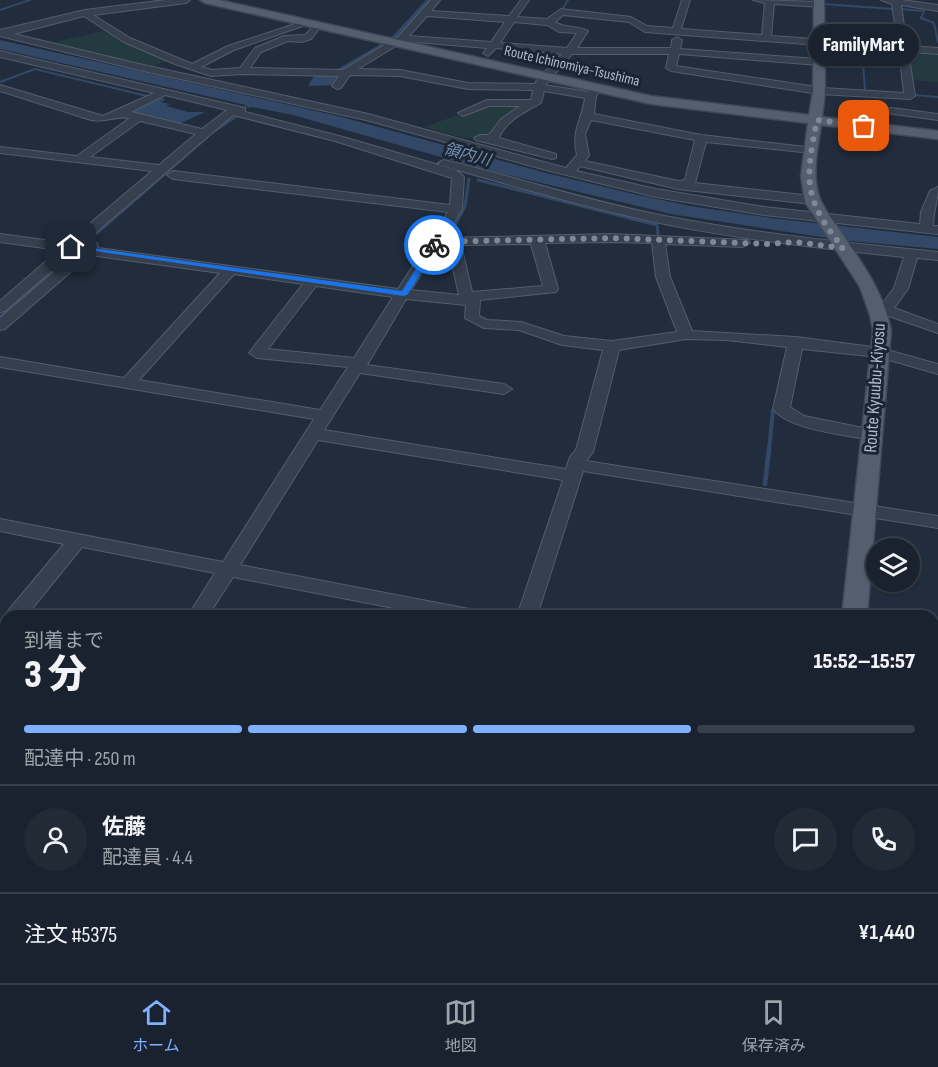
<!DOCTYPE html>
<html lang="ja">
<meta charset="utf-8">
<style>
body{margin:0;font-family:"Sofia Sans Condensed","Noto Sans JP",sans-serif;background:#222a36;color:#f1f3f6;height:100vh;display:flex;flex-direction:column;font-size:22px;white-space:nowrap}
*{box-sizing:border-box;margin:0}
p{font-size:20px;color:#9fa4aa}
.icon{flex:none;width:33px;height:33px;fill:none;stroke:currentColor;stroke-width:2;stroke-linecap:round;stroke-linejoin:round}
.map{position:relative;flex:1;overflow:hidden}
.side{position:absolute;left:0px;top:610px;width:939px;height:374px;display:flex;flex-direction:column;background:#19222e;border-radius:18px 18px 0 0;box-shadow:0 2px 4px #0004,0 0 0 2px #373f4a}
.side>*{flex:none}
.tools{position:absolute;left:866px;top:538px;display:grid;gap:12px}
.tools a{display:grid;place-items:center;width:54px;height:54px;border-radius:50%;background:#19222e;box-shadow:0 2px 4px #0004,0 0 0 2px #373f4a;font-size:30px}
.pin{position:absolute;display:grid;place-items:center;width:51px;height:51px;color:#fff;margin:-26px;border-radius:12px;box-shadow:0 3px 9px #0006}
.courier{position:absolute;display:grid;place-items:center;width:60px;height:60px;margin:-30px;border:4px solid #1a73e8;border-radius:50%;background:#fff;color:#222;box-shadow:0 2px 8px #0007}
.bubble{position:absolute;height:42px;border-radius:21px;background:#19222e;box-shadow:0 2px 4px #0004,0 0 0 2px #373f4a;font-size:20px;font-weight:800;line-height:42px;text-align:center}
.headline em{font-style:normal;font-weight:800}
.headline div{display:flex;flex-direction:column-reverse}
.headline{display:flex;align-items:center;justify-content:space-between;height:102px;padding:0 24px}
h1{font-size:39px;font-weight:800;line-height:45px}
.bar{display:grid;grid-template-columns:repeat(4,1fr);gap:9px 6px;align-content:center;height:72px;padding:0 24px}
.bar i{height:8px;border-radius:4px;background:#373f4a}
.bar .current{background:#7fb1ff}
.bar p{grid-column:span 4}
.line{display:flex;align-items:center;gap:15px;padding:0 24px;border-top:2px solid #373f4a}
.line div{flex:1}
.round{display:grid;place-items:center;flex:none;width:63px;height:63px;border-radius:32px;background:#222a36}
.tabs{display:flex;justify-content:space-around;align-items:center;height:84px;border-top:2px solid #373f4a;background:#19222e;font-size:16px;color:#9fa4aa}
.tabs a{display:grid;justify-items:center;gap:3px}
.tabs .current{color:#7fb1ff}
.map>svg:first-child{display:block}
</style>
<div class="map">
<svg width="938" height="983" viewBox="0 0 938 983">
<rect width="100%" height="100%" fill="#212d3d"/>
<!-- green -->
<path fill="#233b3e" d="M108,30L170,60L147,68L47,44Z
M907,54L938,55V82L911,80Z
M486,105H526C513,112 493,123 488,137L464,138L424,127Z"/>
<!-- water -->
<path fill="#334866" d="M426,0H431L396,38L340,74L333,85L308,86L315,74L336,70L391,38Z
M0,40L338,116L546,173L638,195L690,206L770,218L938,237V249L840,240L671,214L483,169L293,115L253,107L246,108L249,106L243,107L246,105L0,49Z
M161,98L166,99L161,102L170,104L166,106L188,112H205L179,124L131,112Z"/>
<g fill="none" stroke-linecap="round" stroke-linejoin="round">
<!-- stream-far3 -->
<path stroke="#334866" stroke-width="2" d="M765,0L781,1
M824,4L893,9
M900,9L924,11L921,18L934,23L938,42
M0,10L30,0
M562,10L568,0
M824,61L863,64L865,91L868,92
M0,82L35,69L151,97
M914,95L938,97"/>
<!-- stream-far2 -->
<path stroke="#334866" stroke-width="3" d="M213,132L235,117
M478,180L657,225L658,234
M448,239L465,206L469,179
M82,246L207,137
M61,264L76,251"/>
<!-- stream-far1 -->
<path stroke="#334866" stroke-width="4" d="M0,317L63,263
M769,450L773,411"/>
<!-- stream -->
<path stroke="#334866" stroke-width="4.5" d="M765,484L769,449"/>
<!-- minor casing -->
<g stroke="#535d6b" stroke-width="2">
<path id="minor" d="M166,0H190L186,3L93,15L130,38L192,64L228,46L304,21L311,23L234,50L201,67L212,70L240,68L255,48L284,36L305,35L318,22L322,25L311,39L302,42L288,41L261,52L250,68L343,70L399,36L431,0H440L431,11L509,16L521,0H529L517,17L547,19L561,9L631,17L647,26L673,28L682,0H690L681,29L762,35L765,3L753,0L819,2L823,5L822,7L774,4L771,36L898,45L892,4L881,0H902L938,5V11L901,5L907,46L938,48V54L908,52L915,96L910,99L819,94L671,71L666,68L669,54H572L545,85L588,92L592,86H600L601,88L596,96L594,114L701,135L815,148L817,150L811,153L706,142L695,183L812,196L818,200L812,204L678,189L580,166L576,171L656,189L764,207L920,224L921,212L930,191L938,187C938,201 933,212 933,226H938V234L764,215L656,197L546,170L366,120L139,70L0,36V30L85,10ZM563,15L629,22L645,32L899,51L904,93L823,88L676,66L679,54L818,65L823,62L818,59L680,49L682,40L677,37L672,40L671,48H577L588,31C578,25 566,29 555,22ZM84,16L124,42L175,64L211,76L243,74L339,76L332,86L337,89L341,88L350,75L400,76L468,89L533,90L531,100H487L458,113L463,116L489,106H520L501,119L489,135H480L474,138L476,140L552,159L556,158V154L499,138C506,120 525,112 541,103L544,91L585,98C582,121 571,129 577,155L566,168L368,114L139,64L14,34ZM427,16L505,22L491,42L409,36ZM514,22L547,25L559,32L577,33L567,48L500,43ZM404,41L487,48L483,53L488,56L496,48L562,54L544,73L540,74L535,84L468,83L400,70L358,69ZM591,120L695,140L685,180L678,181L585,161L589,155L585,134Z
M0,51L245,108V112L343,137L456,170L464,177L462,209L444,238L611,234L748,240L750,243L743,247L665,244L670,277L692,331L796,337L880,348L938,364V374L879,357L802,349L790,407L804,416L878,431L880,435L878,439L872,440C846,435 789,430 773,409L787,347L727,340L686,339L619,350L593,452L586,461L938,516V528L583,471L537,616H517L563,480L318,440L240,565L469,609L476,611L479,616H435L233,577L208,616H188L215,573L82,547L26,616L6,618L8,611L64,544L0,531V519L223,562L314,419L0,367V357L124,378L220,273L90,255L5,329L0,330V318L76,253L73,252L5,311L0,312V301L59,250L0,242V234L67,243L152,171L0,153V147L77,156L130,118C117,115 105,123 91,120L0,91V85L103,116L154,93L0,57ZM165,95L227,110L202,129L131,112ZM233,115L335,141L452,178L450,205L173,171L167,175L173,179L448,212L398,289L98,248L97,243L81,245ZM140,121L196,134L159,165L90,157ZM611,242L652,243L656,277L677,332L612,341L564,336L521,322L487,320L479,316L480,300L556,292L558,289L545,243ZM531,244L543,286L472,292L461,245ZM439,246H448L459,295L411,290ZM234,274L303,284L249,353L257,358L348,367L320,410L139,380ZM316,286L393,297L354,358L268,349ZM406,299L466,305L465,318L484,328L519,330L562,345L603,350L576,450L570,457L566,469L324,430L360,373L504,394L512,389L504,384L367,365Z
M891,108L938,114V120L887,113V109Z
M444,160C520,178 594,203 670,217C759,234 848,243 938,252V260L917,258L908,289L894,308L938,324V333L880,313L873,308L875,305L882,304L894,288L904,257C825,249 747,240 669,225C592,209 516,187 440,165L438,163Z
M6,620V640L0,642V621Z
M933,696L938,697V715L933,714Z
M0,762L6,764V797L0,796Z
M6,904V935L0,937V906Z
M409,978H437L435,983H407Z
M756,978H802L804,983H758Z
M821,978H871L873,983H823Z"/>
</g>
<!-- major casing -->
<g stroke="#3e4856" stroke-width="3">
<path id="major" d="M200,0H219L651,96L809,115L813,92L814,0H824L825,92L822,117L938,131V139L821,125C818,146 813,168 817,189C820,205 830,216 839,229C861,262 883,290 891,330L867,616H842L873,330L870,315L860,287L805,202L801,176L808,123L651,104L205,3Z
M803,978H837V983H803Z"/>
</g>
<!-- minor -->
<use href="#minor" fill="#353f4d" fill-rule="evenodd"/>
<!-- major -->
<use href="#major" fill="#535e6e" fill-rule="evenodd"/>
</g>
<!-- route -->
<path fill="#1a73e8" d="M432,243L438,245L408,294L404,296L67,247L71,245L402,291Z"/>
<g fill="none" stroke-linecap="round" stroke-linejoin="round">
<!-- done -->
<path stroke="#7e8998" stroke-width="6" stroke-dasharray="0 10.8" d="M434,245L436,242L611,238L768,244L796,242L843,248C803,198 805,181 817,120L864,126"/>
</g>
<g text-anchor="middle" dominant-baseline="central" stroke-width="6" stroke-linejoin="round" paint-order="stroke">
<!-- far-street labels -->
<g font-size="15" fill="#b0bac9" stroke="#1a2432">
<text transform="translate(572 66) rotate(13)">Route Ichinomiya-Tsushima</text>
</g>
<!-- far-water labels -->
<g font-size="16" font-style="italic" fill="#7590b3" stroke="#1a2432">
<text transform="translate(467 155) rotate(15)">領内川</text>
</g>
<!-- street labels -->
<g font-size="18" fill="#b0bac9" stroke="#1a2432">
<text transform="translate(875 388) rotate(-86)">Route Kyuubu-Kiyosu</text>
</g>
</g>
</svg>
<div class="tools">
<a><svg class="icon" aria-label="layers" viewBox="0 0 24 24"><path d="M12 4l9 5-9 5-9-5zM3 14l9 5 9-5"/></svg></a>
</div>
<div class="pin" style="left:864px;top:126px;background:#ea580c"><svg class="icon" aria-label="bag" viewBox="0 0 24 24"><path d="M5 8h14l-1 12H6zM9 8a3 3 0 0 1 6 0"/></svg></div>
<div class="pin" style="left:71px;top:247px;background:#1f2937"><svg class="icon" aria-label="home" viewBox="0 0 24 24"><path d="M3 11l9-7 9 7M6 9v11h12V9"/></svg></div>
<div class="courier" style="left:434px;top:245px"><svg class="icon" aria-label="bike" viewBox="0 0 24 24"><circle cx="6" cy="16" r="4"/><circle cx="18" cy="16" r="4"/><path d="M6 16l4-8h5l3 8M10 8l3 8H6M13 5h3"/></svg></div>
<div class="bubble" style="left:808px;top:24px;width:111px">FamilyMart</div>
<section class="side">
<div class="headline"><div><h1>3 分</h1><p>到着まで</p></div><em>15:52–15:57</em></div>
<div class="bar"><i class="current"></i><i class="current"></i><i class="current"></i><i></i><p>配達中 · 250 m</p></div>
<div class="line" style="height:108px"><a class="round"><svg class="icon" aria-label="person" viewBox="0 0 24 24"><circle cx="12" cy="8" r="4"/><path d="M4 21q1-7 8-7t8 7"/></svg></a><div><b>佐藤</b><p>配達員 · 4.4</p></div><a class="round"><svg class="icon" aria-label="chat" viewBox="0 0 24 24"><path d="M4 5h16v11H9l-5 4z"/></svg></a><a class="round"><svg class="icon" aria-label="phone" viewBox="0 0 24 24"><path d="M5 4h4l2 5-3 2q2 4 5 5l2-3 5 2v4C11 20 4 13 5 4z"/></svg></a></div>
<div class="line" style="height:78px"><div>注文 #5375</div><b>¥1,440</b></div>
</section>
</div>
<nav class="tabs">
<a class="current"><svg class="icon" aria-label="home" viewBox="0 0 24 24"><path d="M3 11l9-7 9 7M6 9v11h12V9"/></svg>ホーム</a>
<a><svg class="icon" aria-label="map" viewBox="0 0 24 24"><path d="M3 6l6-2 6 2 6-2v14l-6 2-6-2-6 2zM9 4v14M15 6v14"/></svg>地図</a>
<a><svg class="icon" aria-label="saved" viewBox="0 0 24 24"><path d="M7 4h10v16l-5-4-5 4z"/></svg>保存済み</a>
</nav>
